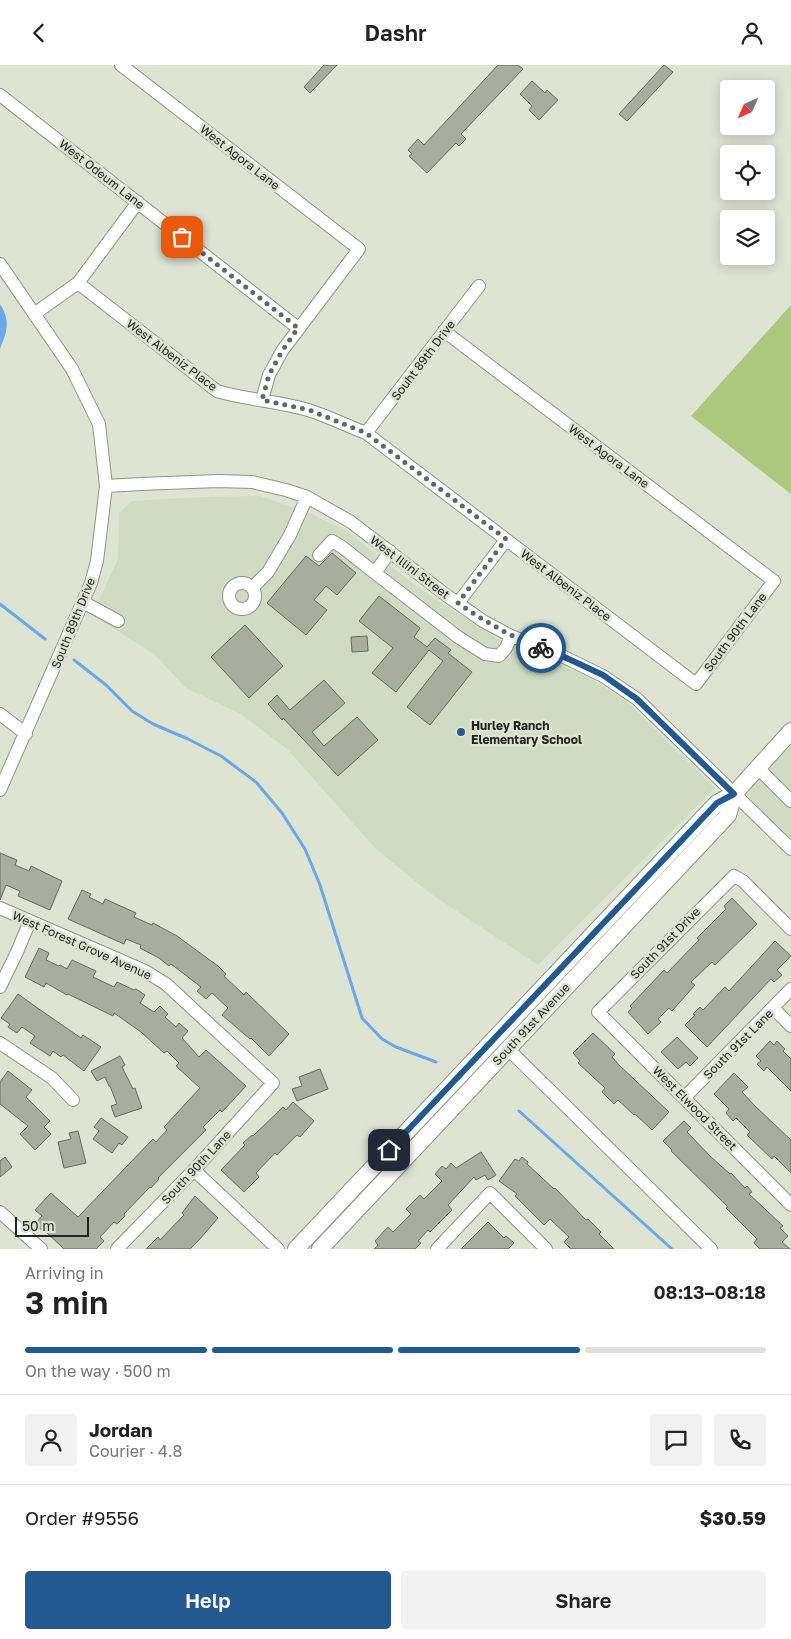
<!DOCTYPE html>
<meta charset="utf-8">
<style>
body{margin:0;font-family:"Golos Text",sans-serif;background:#f2f2f2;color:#222;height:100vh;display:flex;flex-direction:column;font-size:19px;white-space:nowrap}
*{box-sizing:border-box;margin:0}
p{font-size:16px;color:#767676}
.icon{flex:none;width:28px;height:28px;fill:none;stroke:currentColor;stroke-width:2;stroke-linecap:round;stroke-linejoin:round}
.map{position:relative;height:1184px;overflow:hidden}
.details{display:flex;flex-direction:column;background:#fff;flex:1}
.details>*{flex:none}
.needle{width:32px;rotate:225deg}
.controls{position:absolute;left:720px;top:15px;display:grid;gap:10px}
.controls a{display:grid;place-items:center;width:55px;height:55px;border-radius:5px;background:#fff;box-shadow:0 2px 12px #0003;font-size:25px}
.scale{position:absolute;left:15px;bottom:12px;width:74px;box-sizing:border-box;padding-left:5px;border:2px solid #22251e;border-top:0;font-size:14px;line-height:18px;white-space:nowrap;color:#22251e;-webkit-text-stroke:4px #dde4d2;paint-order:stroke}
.pin{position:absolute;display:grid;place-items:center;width:42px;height:42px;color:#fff;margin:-21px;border-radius:10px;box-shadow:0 2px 8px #0006}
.courier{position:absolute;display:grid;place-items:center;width:50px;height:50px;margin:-25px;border:4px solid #235991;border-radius:50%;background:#fff;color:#222;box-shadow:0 1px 6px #0007}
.overview em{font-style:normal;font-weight:600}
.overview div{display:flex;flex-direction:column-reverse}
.overview{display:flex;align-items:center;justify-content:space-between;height:85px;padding:0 25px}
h1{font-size:32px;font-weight:600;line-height:38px}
.bar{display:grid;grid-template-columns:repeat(4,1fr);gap:8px 5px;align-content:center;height:60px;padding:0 25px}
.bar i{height:6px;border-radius:4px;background:#e0e0e0}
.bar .selected{background:#235991}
.bar p{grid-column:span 4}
.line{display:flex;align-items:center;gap:12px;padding:0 25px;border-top:1px solid #e0e0e0}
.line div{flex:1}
.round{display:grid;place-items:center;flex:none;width:52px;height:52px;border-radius:5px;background:#f2f2f2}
.cta{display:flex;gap:10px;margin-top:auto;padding:10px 25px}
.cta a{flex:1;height:58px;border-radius:5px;background:#235991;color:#fff;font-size:20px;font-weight:600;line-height:58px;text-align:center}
.cta a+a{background:#f2f2f2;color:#222}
header{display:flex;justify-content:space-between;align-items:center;height:65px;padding:0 25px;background:#fff;font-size:22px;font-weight:600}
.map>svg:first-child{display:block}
</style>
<header><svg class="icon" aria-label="back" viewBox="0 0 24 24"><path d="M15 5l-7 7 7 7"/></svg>Dashr<svg class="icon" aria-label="person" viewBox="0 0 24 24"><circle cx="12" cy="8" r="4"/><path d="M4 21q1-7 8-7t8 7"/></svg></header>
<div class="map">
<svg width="791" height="1184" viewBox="0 0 791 1184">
<rect width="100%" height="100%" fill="#dde4d2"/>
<!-- built -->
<path fill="#d0dbc3" d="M260,431L312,449L348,467L419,523L496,573L586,611L625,635L715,723L538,900L431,829L375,783L288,685L241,649L186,623L154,589L92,550L118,494L119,448L132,436L201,432Z
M791,678V775L751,736L749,731L751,721Z"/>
<!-- green -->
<path fill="#abc87d" d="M791,240V429L691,351Z"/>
<!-- water -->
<path fill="#6aa8ec" d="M0,239C11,257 7,266 0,284Z"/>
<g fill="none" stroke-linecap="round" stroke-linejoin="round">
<!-- stream -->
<path stroke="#6aa8ec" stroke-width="3" d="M0,539L45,574
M74,595L106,620L132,646L153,659L188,674L221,691L256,717L282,748L305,784L320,820L362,953L382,974L396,982L436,997
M519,1046L672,1184"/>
</g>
<!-- building -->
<path fill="#a7ae9d" stroke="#656c5c" d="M324,0H337L310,28L304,22Z
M498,0H518L523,4L461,69L466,74L459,81L456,78L427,108L409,91L412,89L408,85L418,74L424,80Z
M664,0L673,7L627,56L619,49Z
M532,16L545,28L547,25L558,35L539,55L529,45L532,41L520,29Z
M332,488L356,508L337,530L326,521L314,535L327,545L306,570L267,538L306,491L319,501Z
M379,531L420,563L414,572L427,582L435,573L451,585L448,588L472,607L430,660L407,642L443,596L429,585L396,627L372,608L393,583L359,556Z
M245,560L283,601L249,633L211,592Z
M367,571L368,586L352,587L351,572Z
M324,615L345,638L312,667L324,681L357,652L378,675L338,711L283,653L282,655L268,639L277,630L290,645Z
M0,788L17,795L15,800L29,806L31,801L62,816L50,845L18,831L20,826L6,820L0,835Z
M82,825L91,829L89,832L103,839L105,834L136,848L134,852L152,860L153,858L177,871L218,901L226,909L224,911L244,930L246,927L289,969L269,991L251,973L250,974L222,950L228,943L212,928L206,934L197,926L201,922L171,899L169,901L159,893L140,883L141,880L126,874L124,879L68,854Z
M732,833L757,859L715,900L712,897L691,917L695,920L672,946L669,943L658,954L661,957L648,969L628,947L632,943L630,941L664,905L667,908L699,875L697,873L726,844L724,841Z
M775,876L791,891L777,905L782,910L774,917L771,914L707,982L685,960L695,950L693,949L700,942L703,945L725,922L729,926Z
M39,883L49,888L46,895L59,901L60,900L67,904L72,895L96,906L93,912L114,922L117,917L134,925L136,924L145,930L140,938L154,947L160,941L168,949L165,952L176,962L179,958L188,966L182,973L199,992L206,985L246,1021L222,1047L220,1045L203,1062L206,1065L158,1113L159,1114L151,1123L150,1122L124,1149L125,1151L117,1159L114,1157L100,1172L104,1176L96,1184H64L45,1166L44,1167L35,1159L42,1151L35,1145L51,1128L78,1152L153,1074L156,1077L167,1065L164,1062L200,1023L176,1001L179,998L167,986L164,988L141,967L114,948L113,951L68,929L67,930L46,918L44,922L25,912Z
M18,929L36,942L81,973L83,970L101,982L84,1006L63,990L61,992L53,986L50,991L30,978L35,971L22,962L17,968L8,962L10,959L1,953Z
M593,968L615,989L612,992L619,1000L669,1047L652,1065L635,1049L634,1050L618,1035L614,1039L602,1027L605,1023L578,998L580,996L573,988Z
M677,972L698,993L690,1001L686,997L678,1004L661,987Z
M770,976L774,980L777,976L785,984L783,986L791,994V1026L767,1002L764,1006L757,999L761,996L756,991Z
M120,991L125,1000L122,1002L133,1024L135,1023L142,1043L115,1052L111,1041L117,1039L110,1021H109L105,1012L97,1016L91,1006Z
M320,1004L328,1024L297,1036L292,1024L302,1021L299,1012Z
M8,1006L32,1025L26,1032L50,1056L44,1062L51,1069L35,1085L20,1069L28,1061L0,1039V1017Z
M734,1008L748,1022L742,1027L755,1041L791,1075V1108L774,1091L772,1094L747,1070L750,1067L736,1053L733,1056L726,1048L729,1044L714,1029Z
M293,1037L314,1056L300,1072L297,1070L277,1090L275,1088L256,1108L259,1112L244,1127L221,1105L245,1080L243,1078L252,1070L253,1071L283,1042L286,1045Z
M101,1053L128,1072L122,1080L119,1078L112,1088L93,1074L99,1066L94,1062Z
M684,1056L691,1063L687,1067L711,1092L730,1109L731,1108L745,1123L747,1121L752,1127L749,1129L783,1161L780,1163L788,1171L782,1177L790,1184H760L754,1178L757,1174L726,1143L728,1142L671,1086L672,1085L663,1076Z
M78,1066L86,1098L64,1103L58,1077L71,1074L69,1068Z
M481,1087L496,1110L488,1115L485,1110L476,1115L474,1112L448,1140L452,1145L430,1167L428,1165L418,1176L421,1178L415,1184H374L378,1180L375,1176L388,1162L393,1167L411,1149L406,1144L420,1130L424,1134L442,1116L435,1109L442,1101L446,1104L451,1098L456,1103Z
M5,1092L12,1102L0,1112V1096Z
M522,1092L528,1097L527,1099L554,1124L555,1123L586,1155L588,1154L601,1167L599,1169L614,1184H571L564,1177L569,1172L550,1154L544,1160L515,1131L517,1129L499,1116L515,1094L519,1096Z
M195,1131L218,1153L199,1175L190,1184H146L158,1172L160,1175L184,1150L182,1148Z
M488,1157L504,1173L506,1171L514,1178L508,1184H461Z"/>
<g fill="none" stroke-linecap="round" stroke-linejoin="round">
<!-- minor casing -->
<g stroke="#8e9585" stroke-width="14">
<path id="minor" d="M121,0L359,184L282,286L269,310L262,335
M0,30L298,263
M0,199L72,304L99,359L106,421L97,496L91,518L0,725
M78,218L217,326C247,335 278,336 308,345C328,351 347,361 366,368L696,619L774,516L444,266
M34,249L78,218L138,137
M366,368L479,221
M106,421L141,419L218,416L252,417L286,425L307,432L351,457L446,530L483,556L511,571L560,590L603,611L637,634L791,784
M390,486L375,508L458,572L485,589L499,591L506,583L511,571
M319,490L332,476L342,482L375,508
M229 531a13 13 0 1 1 26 0a13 13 0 1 1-26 0Z
M252,523L268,507L290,470L307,432
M83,537L118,556
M458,538L506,475
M0,649L26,669
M758,703L791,736
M0,843L145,906L166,919L273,1018L194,1105L117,1184
M791,864L743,816L734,811L598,947L791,1140
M0,922L17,887L30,856
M773,943L791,961
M0,978L52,1013L73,1035
M508,984L711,1184
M684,1033L791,924
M194,1105L278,1184
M0,1147L41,1184
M437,1184L490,1128L546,1184"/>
</g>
<!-- major casing -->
<g stroke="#8e9585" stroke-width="18">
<path id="major" d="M296,1184L717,738L734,729L791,666
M320,1184L728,750L734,729"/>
</g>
<!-- minor -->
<use href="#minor" stroke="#fff" stroke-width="12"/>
<!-- major -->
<use href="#major" stroke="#fff" stroke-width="16"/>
</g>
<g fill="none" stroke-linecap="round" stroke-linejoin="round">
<!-- done -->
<path stroke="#63685d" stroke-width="5" stroke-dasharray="0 9" d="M182,172L298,263L282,286L269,310L262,335L309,345L366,368L506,474L458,538C484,556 511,572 541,583"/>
<!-- route -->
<path stroke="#235991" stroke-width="6" d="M389,1085L717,738L734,729L637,634L603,610L560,590L541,583"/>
</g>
<!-- markers -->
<circle fill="#235991" stroke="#dde4d2" stroke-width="2" cx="461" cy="667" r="5"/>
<g text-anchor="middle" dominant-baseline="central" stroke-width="5" stroke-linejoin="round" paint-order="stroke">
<!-- street labels -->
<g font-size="12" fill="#22251e" stroke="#dde4d2">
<text transform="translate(240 92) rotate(38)">West Agora Lane</text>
<text transform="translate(102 109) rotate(38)">West Odeum Lane</text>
<text transform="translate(172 290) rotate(37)">West Albeniz Place</text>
<text transform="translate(423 295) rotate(-53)">Souht 89th Drive</text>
<text transform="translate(609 391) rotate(37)">West Agora Lane</text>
<text transform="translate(410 502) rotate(37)">West Illini Street</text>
<text transform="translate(566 520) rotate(37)">West Albeniz Place</text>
<text transform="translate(73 558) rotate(-68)">South 89th Drive</text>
<text transform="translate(735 567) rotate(-53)">South 90th Lane</text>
<text transform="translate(665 878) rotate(-46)">South 91st Drive</text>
<text transform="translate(82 880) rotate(24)">West Forest Grove Avenue</text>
<text transform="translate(531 959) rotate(-47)">South 91st Avenue</text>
<text transform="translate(738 979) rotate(-45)">South 91st Lane</text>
<text transform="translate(695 1043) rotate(45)">West Elwood Street</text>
<text transform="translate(196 1102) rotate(-47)">South 90th Lane</text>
</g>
<!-- poi labels -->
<g font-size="12" font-weight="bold" fill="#22251e" stroke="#dde4d2" text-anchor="start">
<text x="471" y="660">Hurley Ranch<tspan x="471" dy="14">Elementary School</tspan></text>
</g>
</g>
</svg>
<div class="controls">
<a><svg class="needle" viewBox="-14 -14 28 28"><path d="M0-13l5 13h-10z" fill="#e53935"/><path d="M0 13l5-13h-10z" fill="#767676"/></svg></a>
<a><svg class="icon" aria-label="locate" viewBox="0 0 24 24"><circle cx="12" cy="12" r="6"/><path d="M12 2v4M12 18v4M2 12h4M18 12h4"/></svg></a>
<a><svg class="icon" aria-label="layers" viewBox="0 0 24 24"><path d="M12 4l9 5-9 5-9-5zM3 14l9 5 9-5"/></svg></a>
</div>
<div class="scale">50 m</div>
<div class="pin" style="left:182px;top:172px;background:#ea580c"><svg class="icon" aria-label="bag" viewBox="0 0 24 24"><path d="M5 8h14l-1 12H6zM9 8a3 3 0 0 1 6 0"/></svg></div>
<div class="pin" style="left:389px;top:1085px;background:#1f2937"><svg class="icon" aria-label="home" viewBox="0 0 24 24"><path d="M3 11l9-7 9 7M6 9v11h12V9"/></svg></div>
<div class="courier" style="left:541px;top:583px"><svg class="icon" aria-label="bike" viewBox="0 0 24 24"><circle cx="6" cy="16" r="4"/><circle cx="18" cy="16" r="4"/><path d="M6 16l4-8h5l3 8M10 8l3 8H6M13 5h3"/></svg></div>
</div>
<section class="details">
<div class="overview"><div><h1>3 min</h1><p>Arriving in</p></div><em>08:13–08:18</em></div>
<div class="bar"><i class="selected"></i><i class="selected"></i><i class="selected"></i><i></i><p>On the way · 500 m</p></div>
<div class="line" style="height:90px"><a class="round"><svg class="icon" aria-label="person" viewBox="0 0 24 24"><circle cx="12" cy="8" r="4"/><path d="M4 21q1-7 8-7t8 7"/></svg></a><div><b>Jordan</b><p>Courier · 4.8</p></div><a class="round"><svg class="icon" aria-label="chat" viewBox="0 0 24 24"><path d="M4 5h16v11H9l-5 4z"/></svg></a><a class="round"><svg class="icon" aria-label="phone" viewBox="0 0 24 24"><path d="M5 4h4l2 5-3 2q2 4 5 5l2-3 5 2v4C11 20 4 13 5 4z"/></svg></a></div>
<div class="line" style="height:65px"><div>Order #9556</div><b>$30.59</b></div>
<div class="cta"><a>Help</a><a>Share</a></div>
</section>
